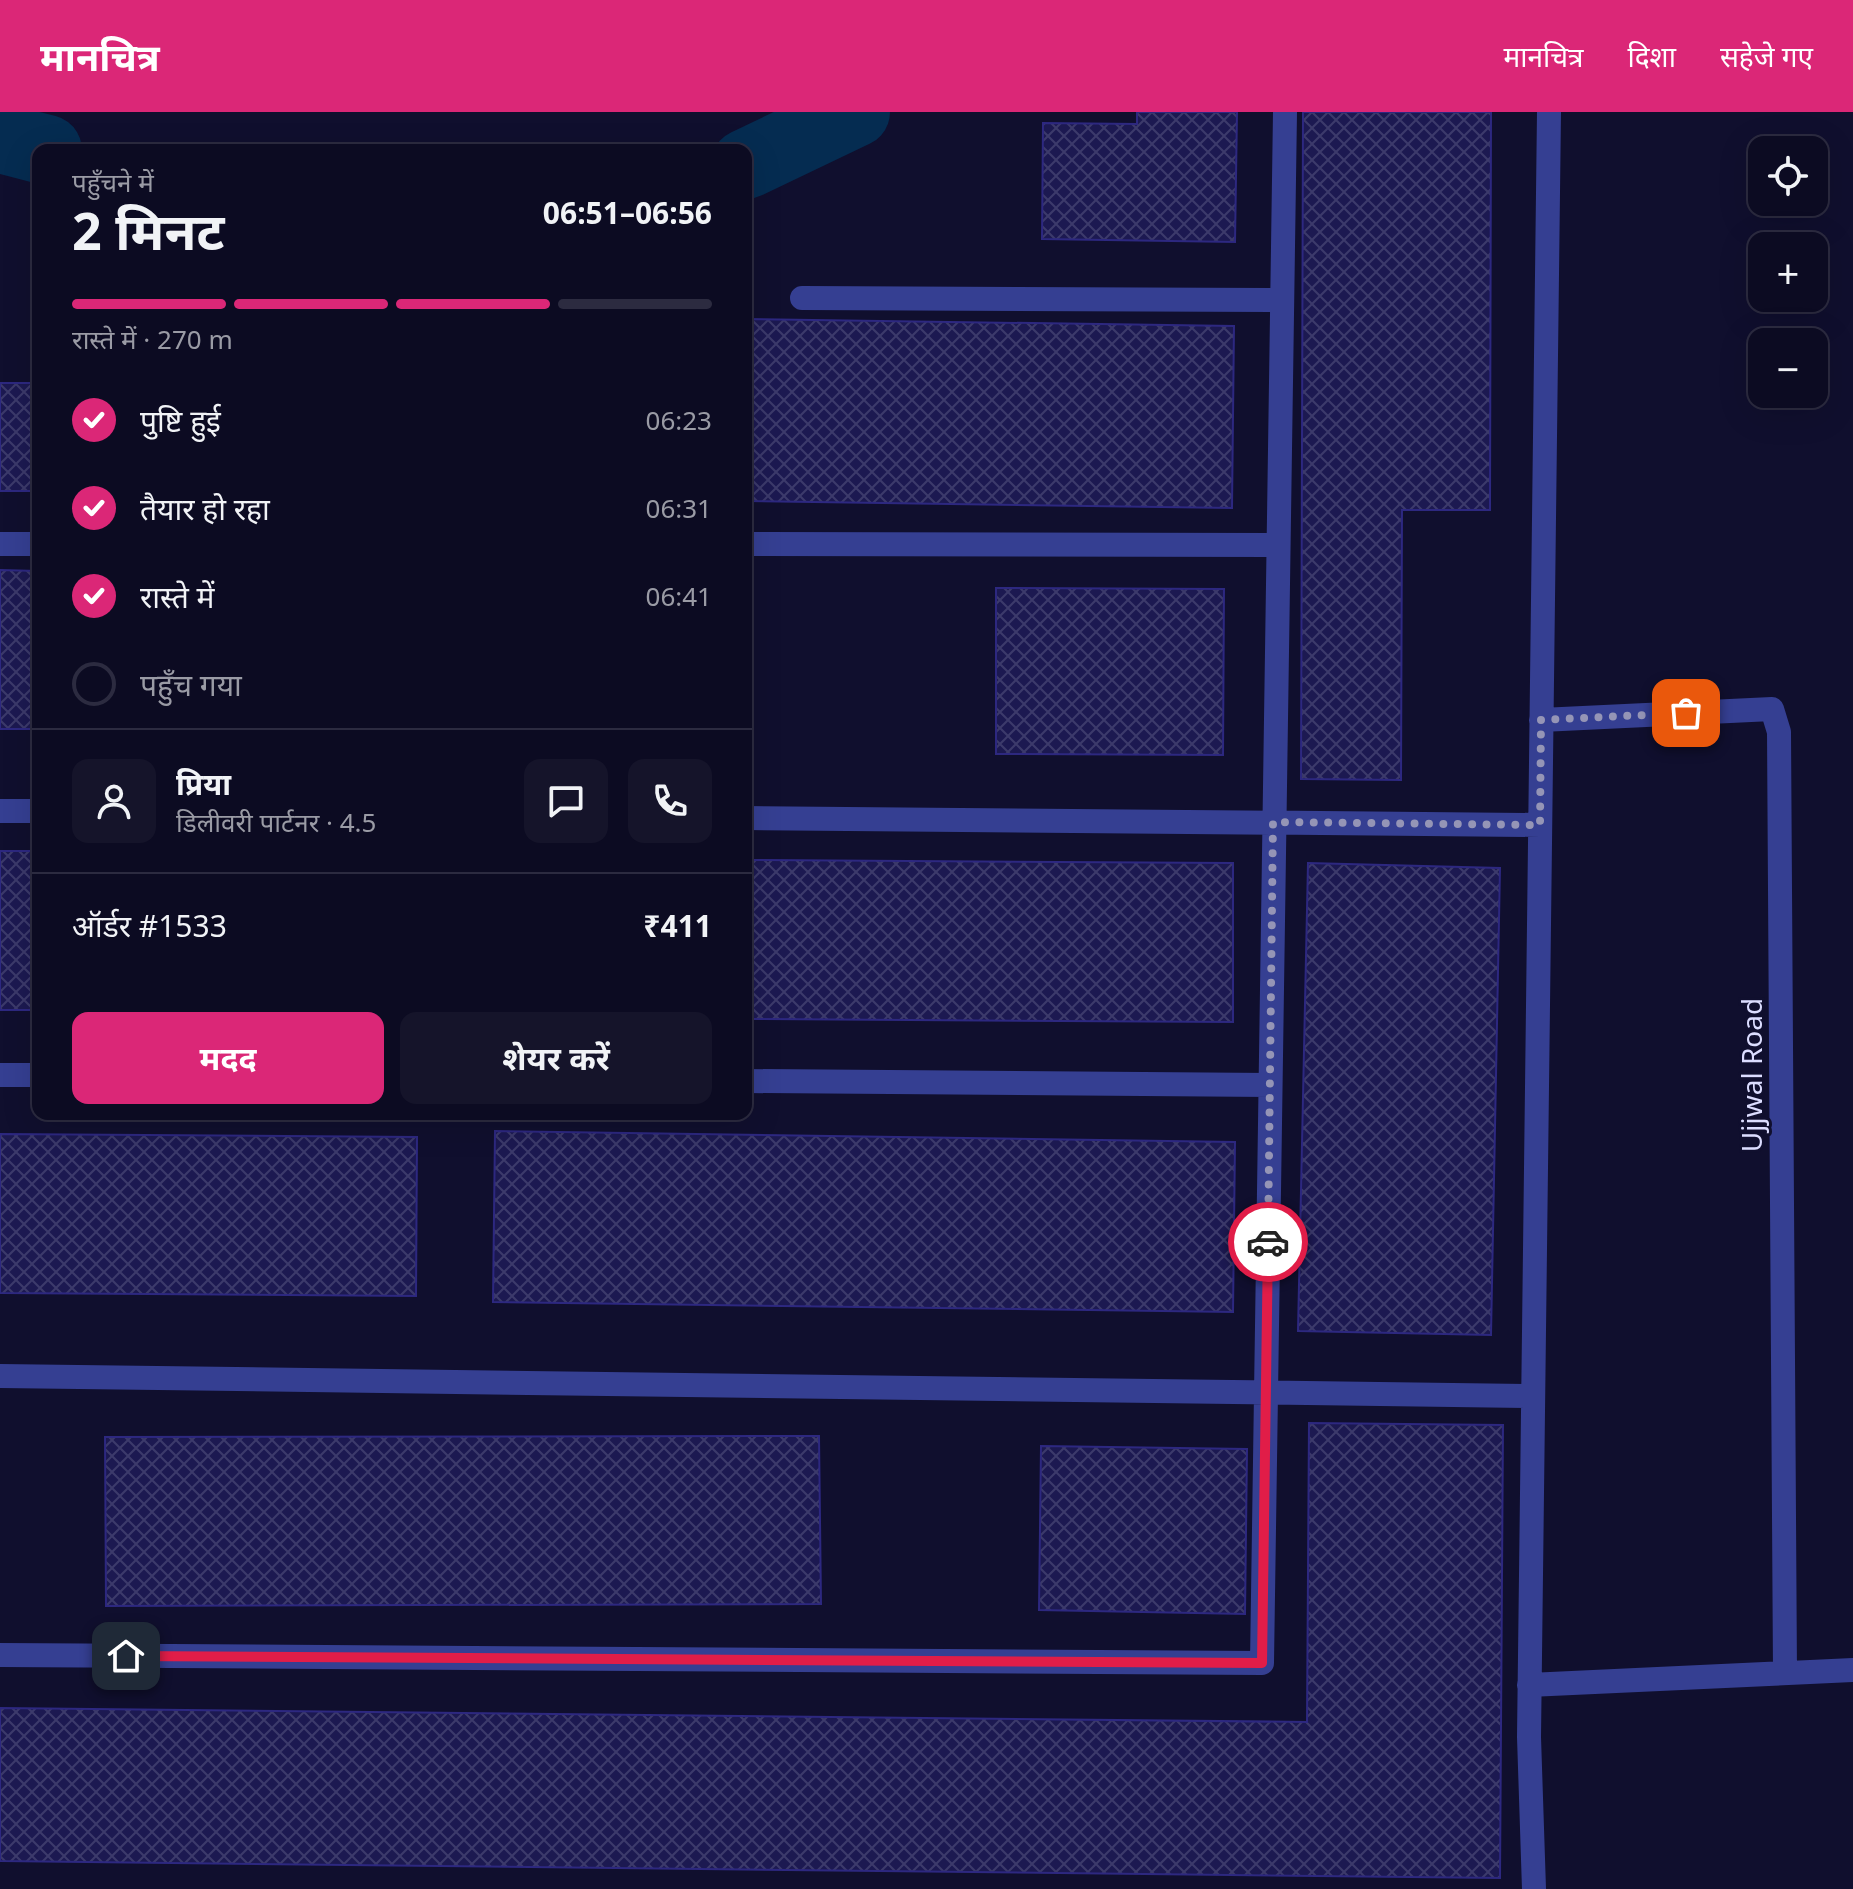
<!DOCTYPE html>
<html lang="hi">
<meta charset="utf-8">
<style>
body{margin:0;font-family:"Noto Sans","Noto Sans Devanagari",sans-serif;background:#15142a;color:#f1f3f6;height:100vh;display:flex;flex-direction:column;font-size:30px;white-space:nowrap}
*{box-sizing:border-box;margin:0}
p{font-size:26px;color:#9a9ba5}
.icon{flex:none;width:44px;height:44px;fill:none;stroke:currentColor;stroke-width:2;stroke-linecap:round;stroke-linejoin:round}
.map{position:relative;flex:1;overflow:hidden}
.drawer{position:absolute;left:32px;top:32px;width:720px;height:976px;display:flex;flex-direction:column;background:#0c0b22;border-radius:16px;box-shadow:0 8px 32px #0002,0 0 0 2px #2c2b40}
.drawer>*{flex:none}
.tools{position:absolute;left:1748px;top:24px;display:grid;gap:16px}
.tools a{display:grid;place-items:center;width:80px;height:80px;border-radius:16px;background:#0c0b22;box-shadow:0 8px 32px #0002,0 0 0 2px #2c2b40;font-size:40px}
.pin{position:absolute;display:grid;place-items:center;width:68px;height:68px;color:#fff;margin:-34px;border-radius:16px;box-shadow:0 4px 12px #0006}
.courier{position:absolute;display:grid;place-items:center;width:80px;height:80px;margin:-40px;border:6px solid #e11d48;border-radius:50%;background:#fff;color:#222;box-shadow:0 2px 10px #0007}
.summary em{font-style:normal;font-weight:700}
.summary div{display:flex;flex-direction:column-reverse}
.summary{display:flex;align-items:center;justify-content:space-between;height:136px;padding:0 40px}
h1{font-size:52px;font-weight:700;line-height:60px}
.bar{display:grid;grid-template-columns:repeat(4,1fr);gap:12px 8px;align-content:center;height:96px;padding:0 40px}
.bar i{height:10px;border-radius:6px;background:#2c2b40}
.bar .current{background:#db2777}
.bar p{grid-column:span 4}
.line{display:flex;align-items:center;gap:20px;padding:0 40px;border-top:2px solid #2c2b40}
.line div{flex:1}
.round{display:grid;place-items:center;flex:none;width:84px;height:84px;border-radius:16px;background:#15142a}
ol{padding:0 40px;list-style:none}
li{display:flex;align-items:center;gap:24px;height:88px}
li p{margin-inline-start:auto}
li .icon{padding:8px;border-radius:50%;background:#db2777;color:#fff;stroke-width:4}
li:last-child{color:#9a9ba5}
li i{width:44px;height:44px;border:4px solid #2c2b40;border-radius:50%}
.primary-button{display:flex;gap:16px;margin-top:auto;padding:16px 40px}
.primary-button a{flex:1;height:92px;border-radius:16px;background:#db2777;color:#fff;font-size:32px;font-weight:700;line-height:92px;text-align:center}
.primary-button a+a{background:#15142a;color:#f1f3f6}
header{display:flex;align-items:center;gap:48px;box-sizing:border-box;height:112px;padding:0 40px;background:#db2777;color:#fff}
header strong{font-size:38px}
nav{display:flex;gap:44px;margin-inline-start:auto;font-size:28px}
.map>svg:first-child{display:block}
</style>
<header>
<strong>मानचित्र</strong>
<nav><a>मानचित्र</a><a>दिशा</a><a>सहेजे गए</a></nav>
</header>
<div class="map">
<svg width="1853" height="1777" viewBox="0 0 1853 1777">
<defs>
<pattern id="building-cross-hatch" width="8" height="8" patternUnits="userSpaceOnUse" patternTransform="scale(2)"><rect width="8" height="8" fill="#1c1951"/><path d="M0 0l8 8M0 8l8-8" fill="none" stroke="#3c3a6b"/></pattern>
</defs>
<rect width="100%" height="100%" fill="#100f2e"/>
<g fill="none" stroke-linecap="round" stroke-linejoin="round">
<!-- river -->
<path stroke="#052c51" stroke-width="70" d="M0,26L47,38
M746,52L855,0"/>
</g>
<!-- building -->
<path fill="url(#building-cross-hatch)" stroke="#2d2880" stroke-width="2" d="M1137,0H1237L1235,130L1042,127L1043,11L1137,12Z
M1303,0H1491L1490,398H1402L1401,668L1301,667Z
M746,207L1234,214L1232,396L746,389Z
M0,271H38V379H0Z
M0,458L38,459V617H0Z
M996,476L1224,477L1223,643L996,642Z
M0,739H38V898H0Z
M746,748L1233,751V910L746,907Z
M1308,751L1500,756L1491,1223L1298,1219Z
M495,1019L1235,1030L1233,1200L493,1190Z
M0,1022L417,1025L416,1184L0,1181Z
M1309,1311L1503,1313L1500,1766L0,1749V1596L1307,1610Z
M819,1324L821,1492L106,1494L105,1325Z
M1041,1334L1247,1337L1245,1502L1039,1498Z"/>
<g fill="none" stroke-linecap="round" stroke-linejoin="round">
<!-- minor -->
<path stroke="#353f92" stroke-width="24" d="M802,186L1282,188
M0,432H38
M746,432L1277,433
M1541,608L1772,597L1779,620L1785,1561
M0,699H38
M746,706L1540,713
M0,963H38
M746,969L1270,973
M0,1264L1533,1284
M0,1543L1262,1551L1285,0
M1529,1573L1853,1558
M1534,1777L1529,1625L1549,0"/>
</g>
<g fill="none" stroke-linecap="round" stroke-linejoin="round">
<!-- done -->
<path stroke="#9595b6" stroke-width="8" stroke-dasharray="0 14.4" d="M1268,1130L1273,710L1540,713L1541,608L1686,601"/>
<!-- route -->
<path stroke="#e11d48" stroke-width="10" d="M126,1544L1262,1551L1268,1130"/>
</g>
<g text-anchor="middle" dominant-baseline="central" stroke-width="6" stroke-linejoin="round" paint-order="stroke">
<!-- street labels -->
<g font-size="28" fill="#dcddff" stroke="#100f2e">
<text transform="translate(1751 963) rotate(-90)">Ujjwal Road</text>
</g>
</g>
</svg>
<div class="tools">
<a><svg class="icon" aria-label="locate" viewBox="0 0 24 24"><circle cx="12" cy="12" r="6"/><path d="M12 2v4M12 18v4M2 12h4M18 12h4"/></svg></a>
<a>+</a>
<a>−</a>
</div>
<div class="pin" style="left:1686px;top:601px;background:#ea580c"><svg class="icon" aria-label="bag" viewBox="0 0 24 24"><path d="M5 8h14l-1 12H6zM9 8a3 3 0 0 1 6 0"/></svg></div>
<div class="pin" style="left:126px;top:1544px;background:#1f2937"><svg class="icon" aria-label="home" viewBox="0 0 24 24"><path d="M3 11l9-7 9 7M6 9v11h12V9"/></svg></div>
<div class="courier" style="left:1268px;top:1130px"><svg class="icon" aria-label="car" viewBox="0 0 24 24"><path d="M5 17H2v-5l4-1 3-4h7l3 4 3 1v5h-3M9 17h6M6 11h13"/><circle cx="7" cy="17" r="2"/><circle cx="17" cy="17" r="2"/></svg></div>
<section class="drawer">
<div class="summary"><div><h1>2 मिनट</h1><p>पहुँचने में</p></div><em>06:51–06:56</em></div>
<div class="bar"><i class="current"></i><i class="current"></i><i class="current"></i><i></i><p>रास्ते में · 270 m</p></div>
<ol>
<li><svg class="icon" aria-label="check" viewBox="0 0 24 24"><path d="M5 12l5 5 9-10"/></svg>पुष्टि हुई<p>06:23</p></li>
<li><svg class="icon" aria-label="check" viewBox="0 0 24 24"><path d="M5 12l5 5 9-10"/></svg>तैयार हो रहा<p>06:31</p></li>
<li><svg class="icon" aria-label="check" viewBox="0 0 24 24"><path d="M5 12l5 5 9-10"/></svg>रास्ते में<p>06:41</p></li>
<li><i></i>पहुँच गया</li>
</ol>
<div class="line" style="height:144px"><a class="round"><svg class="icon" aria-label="person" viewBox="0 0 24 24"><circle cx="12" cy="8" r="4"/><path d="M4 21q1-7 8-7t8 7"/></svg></a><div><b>प्रिया</b><p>डिलीवरी पार्टनर · 4.5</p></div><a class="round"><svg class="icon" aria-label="chat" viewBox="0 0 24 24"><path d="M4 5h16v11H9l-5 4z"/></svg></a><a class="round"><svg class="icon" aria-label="phone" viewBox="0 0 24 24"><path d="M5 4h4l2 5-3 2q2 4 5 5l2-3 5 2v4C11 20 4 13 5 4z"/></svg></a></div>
<div class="line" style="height:104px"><div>ऑर्डर #1533</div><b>₹411</b></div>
<div class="primary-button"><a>मदद</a><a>शेयर करें</a></div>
</section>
</div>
